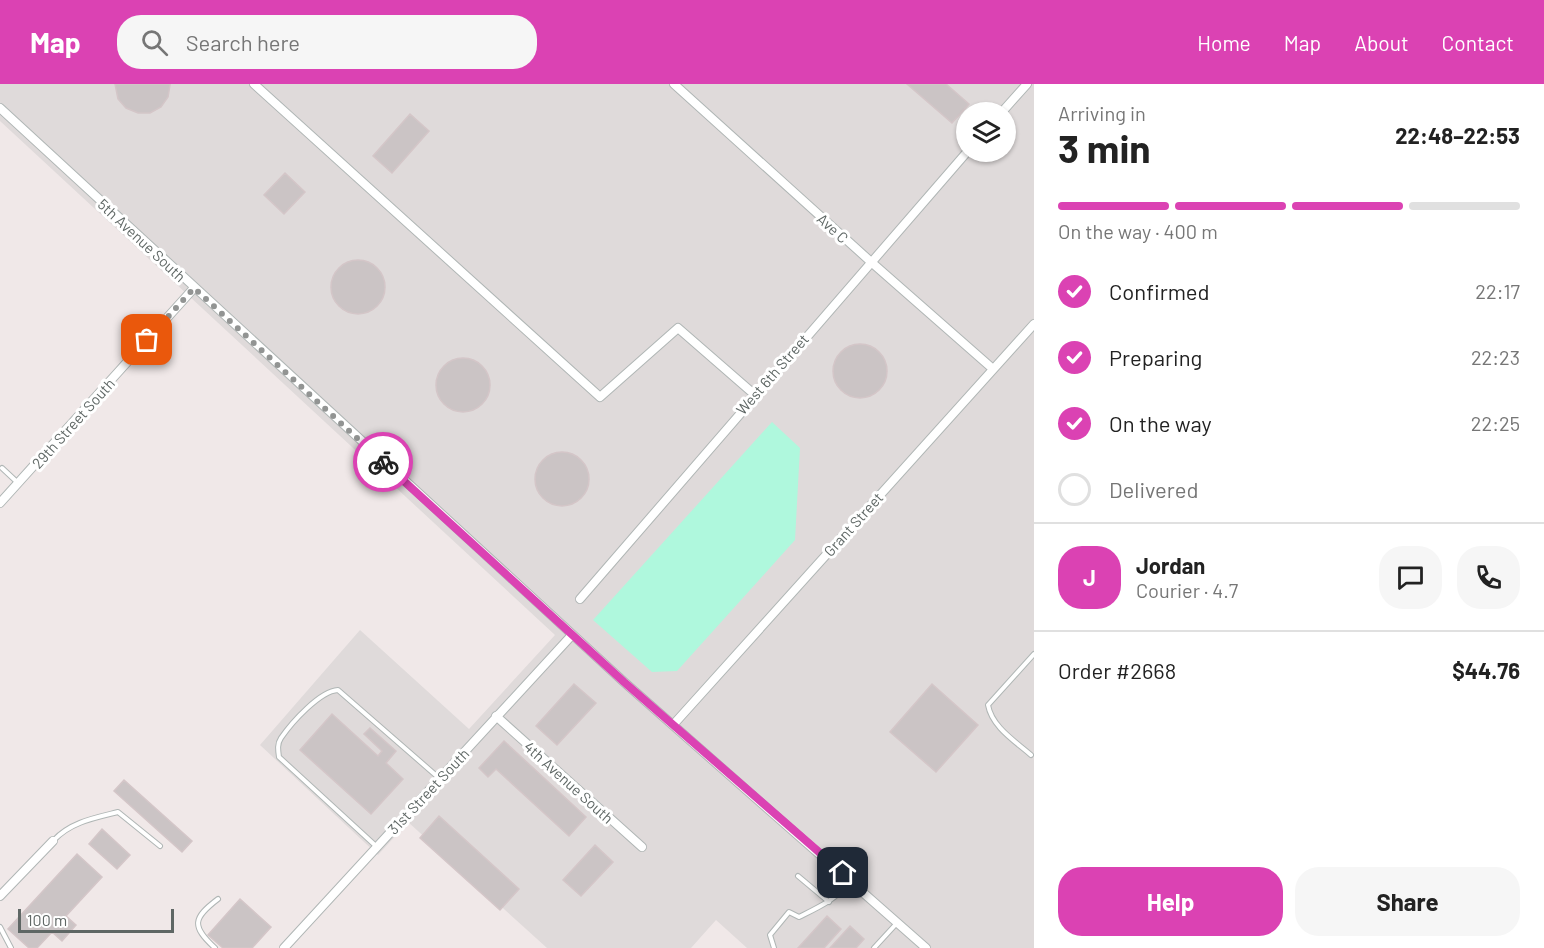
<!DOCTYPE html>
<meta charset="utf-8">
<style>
body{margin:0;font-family:Barlow,sans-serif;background:#f6f6f6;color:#222;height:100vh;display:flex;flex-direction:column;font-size:22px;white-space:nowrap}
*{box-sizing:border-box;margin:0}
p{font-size:20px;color:#767676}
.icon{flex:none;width:33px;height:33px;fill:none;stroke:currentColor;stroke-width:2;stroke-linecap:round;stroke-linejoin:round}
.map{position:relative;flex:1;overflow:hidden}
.side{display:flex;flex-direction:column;background:#fff;width:510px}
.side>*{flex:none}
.fabs{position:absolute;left:956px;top:18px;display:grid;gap:12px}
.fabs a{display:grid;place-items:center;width:60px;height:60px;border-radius:50%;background:#fff;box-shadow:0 2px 4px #0004;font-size:30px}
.scale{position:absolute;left:18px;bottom:15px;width:156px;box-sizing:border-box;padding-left:6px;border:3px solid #5f6765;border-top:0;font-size:16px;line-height:21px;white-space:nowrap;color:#5f6765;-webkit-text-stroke:4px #fff;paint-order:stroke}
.pin{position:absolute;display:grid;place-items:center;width:51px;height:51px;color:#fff;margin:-26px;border-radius:12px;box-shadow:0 3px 9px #0006}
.courier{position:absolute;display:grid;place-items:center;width:60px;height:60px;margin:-30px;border:4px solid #db42b3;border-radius:50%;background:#fff;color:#222;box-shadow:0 2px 8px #0007}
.overview em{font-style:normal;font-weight:700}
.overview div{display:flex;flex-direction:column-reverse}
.overview{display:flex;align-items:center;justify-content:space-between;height:102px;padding:0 24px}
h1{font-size:39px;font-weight:700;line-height:45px}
.bar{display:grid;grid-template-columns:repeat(4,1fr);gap:9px 6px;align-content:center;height:72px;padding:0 24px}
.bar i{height:8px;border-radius:4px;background:#e0e0e0}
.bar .current{background:#db42b3}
.bar p{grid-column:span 4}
.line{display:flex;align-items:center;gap:15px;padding:0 24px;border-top:2px solid #e0e0e0}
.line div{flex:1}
.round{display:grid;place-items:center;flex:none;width:63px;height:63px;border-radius:24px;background:#f6f6f6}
ol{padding:0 24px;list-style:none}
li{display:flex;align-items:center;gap:18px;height:66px}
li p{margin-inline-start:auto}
li .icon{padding:6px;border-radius:50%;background:#db42b3;color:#fff;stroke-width:4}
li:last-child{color:#767676}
li i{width:33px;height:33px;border:3px solid #e0e0e0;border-radius:50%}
.action{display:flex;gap:12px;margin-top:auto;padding:12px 24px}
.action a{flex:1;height:69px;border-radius:24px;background:#db42b3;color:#fff;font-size:24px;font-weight:700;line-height:69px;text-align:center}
.action a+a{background:#f6f6f6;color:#222}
header{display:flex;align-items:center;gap:36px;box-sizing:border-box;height:84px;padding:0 30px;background:#db42b3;color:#fff}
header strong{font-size:28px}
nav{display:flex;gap:33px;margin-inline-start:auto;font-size:21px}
.search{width:420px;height:54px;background:#f6f6f6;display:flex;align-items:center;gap:15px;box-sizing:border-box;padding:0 21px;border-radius:24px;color:#767676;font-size:22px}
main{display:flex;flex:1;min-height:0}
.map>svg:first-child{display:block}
</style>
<header>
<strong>Map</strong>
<div class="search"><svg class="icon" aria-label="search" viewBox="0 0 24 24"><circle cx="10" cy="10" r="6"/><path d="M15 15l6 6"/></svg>Search here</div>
<nav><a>Home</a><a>Map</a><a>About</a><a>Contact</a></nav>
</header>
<main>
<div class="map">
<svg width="1034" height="864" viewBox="0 0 1034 864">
<rect width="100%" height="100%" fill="#f0e8e8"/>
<!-- industrial -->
<path fill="#dfdada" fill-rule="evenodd" d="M0,0H1034V864H747L716,836L691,864H547L408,738L378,771L260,661L360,546L469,645L555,551L0,37ZM966,28H1005V68H966Z"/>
<!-- water -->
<path fill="#aff8dd" d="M772,338L800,364L795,456L677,587L652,588L593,536Z"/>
<!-- building -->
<path fill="#cbc4c5" stroke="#d4c6c8" stroke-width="1.5" d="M115,0H170V1L168,13L161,23L150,29H138L126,24L118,15Z
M907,0H946L969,20L952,39Z
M410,30L429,47L392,89L373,72Z
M285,89L305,108L284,130L264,111Z
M331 203a27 27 0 1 1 54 0a27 27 0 1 1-54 0Z
M833 287a27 27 0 1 1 54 0a27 27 0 1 1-54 0Z
M436 301a27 27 0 1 1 54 0a27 27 0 1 1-54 0Z
M535 395a27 27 0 1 1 54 0a27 27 0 1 1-54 0Z
M574,600L596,619L557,661L536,642Z
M932,600L978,641L936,688L890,648Z
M332,630L378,672L382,667L364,650L370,644L396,667L386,679L403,695L371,730L300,666Z
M504,657L586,733L569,752L496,685L488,693L479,684Z
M124,696L192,757L182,768L114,707Z
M439,732L519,805L500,826L420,754Z
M102,745L130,771L117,785L89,760Z
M595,761L613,778L581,812L563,796Z
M77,770L102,793L66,832L76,841L62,857L52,848L37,864H29L8,845Z
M240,815L271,843L252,864H223L208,851Z
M827,832L841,845L824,864H798Z
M850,842L864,855L856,864H830Z"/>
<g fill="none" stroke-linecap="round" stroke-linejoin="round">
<!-- lane casing -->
<g stroke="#b0b6b5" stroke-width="6">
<path id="lane" d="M2,384L17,398
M1031,671C1015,657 992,643 988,621L1034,570
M54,756C71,738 94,734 118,728L160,762
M377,763L279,673C278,666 277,660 281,654C292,638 320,607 338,606L439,694
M798,792L829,818
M0,843L11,864
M215,864C191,842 193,834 218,815
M774,864L770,851L789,828L799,833C821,822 835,816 851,797
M874,864L897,839"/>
</g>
<!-- street casing -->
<g stroke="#b0b6b5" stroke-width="10">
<path id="street" d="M254,0L600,313L678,244L755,311
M674,0L870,177L993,285
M0,24L624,598L926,864
M1002,28L1027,0
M0,419L194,204
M580,515L967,68
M496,632L642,763
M673,641L1034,240
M0,812L53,757
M284,864L572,551"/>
</g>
<!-- lane -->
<use href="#lane" stroke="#fff" stroke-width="4"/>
<!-- street -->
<use href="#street" stroke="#fff" stroke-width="8"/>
</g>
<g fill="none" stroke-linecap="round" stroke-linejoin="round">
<!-- done -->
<path stroke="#929493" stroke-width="6" stroke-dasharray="0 10.8" d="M147,256L194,204L383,378"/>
<!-- route -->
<path stroke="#db42b3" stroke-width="8" d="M383,378L624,598L843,789"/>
</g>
<g text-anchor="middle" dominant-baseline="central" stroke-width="6" stroke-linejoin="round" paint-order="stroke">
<!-- street labels -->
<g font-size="15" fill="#5f6765" stroke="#fff">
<text transform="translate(833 144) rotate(42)">Ave C</text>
<text transform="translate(142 156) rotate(43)">5th Avenue South</text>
<text transform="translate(772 290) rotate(-49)">West 6th Street</text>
<text transform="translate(73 339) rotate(-48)">29th Street South</text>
<text transform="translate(853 440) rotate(-48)">Grant Street</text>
<text transform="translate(569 698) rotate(42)">4th Avenue South</text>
<text transform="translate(428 707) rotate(-47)">31st Street South</text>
</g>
</g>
</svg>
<div class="fabs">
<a><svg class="icon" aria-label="layers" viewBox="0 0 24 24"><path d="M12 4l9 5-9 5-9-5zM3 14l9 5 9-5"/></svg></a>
</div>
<div class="scale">100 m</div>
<div class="pin" style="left:147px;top:256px;background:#ea580c"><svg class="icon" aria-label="bag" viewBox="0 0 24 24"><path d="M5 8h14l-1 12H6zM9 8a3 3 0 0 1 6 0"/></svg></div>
<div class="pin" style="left:843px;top:789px;background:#1f2937"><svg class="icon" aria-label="home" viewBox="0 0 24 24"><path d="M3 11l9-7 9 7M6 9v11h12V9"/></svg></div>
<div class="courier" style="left:383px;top:378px"><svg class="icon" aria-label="bike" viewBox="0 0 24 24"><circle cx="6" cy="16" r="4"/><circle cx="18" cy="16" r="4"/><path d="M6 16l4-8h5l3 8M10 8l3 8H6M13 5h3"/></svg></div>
</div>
<section class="side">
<div class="overview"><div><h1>3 min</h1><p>Arriving in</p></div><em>22:48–22:53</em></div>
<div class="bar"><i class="current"></i><i class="current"></i><i class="current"></i><i></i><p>On the way · 400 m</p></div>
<ol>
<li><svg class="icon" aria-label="check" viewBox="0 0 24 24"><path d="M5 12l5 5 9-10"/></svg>Confirmed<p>22:17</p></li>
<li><svg class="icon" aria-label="check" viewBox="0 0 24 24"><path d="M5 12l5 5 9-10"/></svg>Preparing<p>22:23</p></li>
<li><svg class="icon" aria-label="check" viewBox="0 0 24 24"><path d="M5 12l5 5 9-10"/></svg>On the way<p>22:25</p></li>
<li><i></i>Delivered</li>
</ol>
<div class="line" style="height:108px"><b class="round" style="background:#db42b3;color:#fff">J</b><div><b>Jordan</b><p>Courier · 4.7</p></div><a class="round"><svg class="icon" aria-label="chat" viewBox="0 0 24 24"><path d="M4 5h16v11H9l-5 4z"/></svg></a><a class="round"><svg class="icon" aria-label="phone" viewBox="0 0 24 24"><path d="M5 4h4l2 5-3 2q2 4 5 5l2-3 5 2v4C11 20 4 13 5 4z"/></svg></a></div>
<div class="line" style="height:78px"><div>Order #2668</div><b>$44.76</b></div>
<div class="action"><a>Help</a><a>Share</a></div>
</section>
</main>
